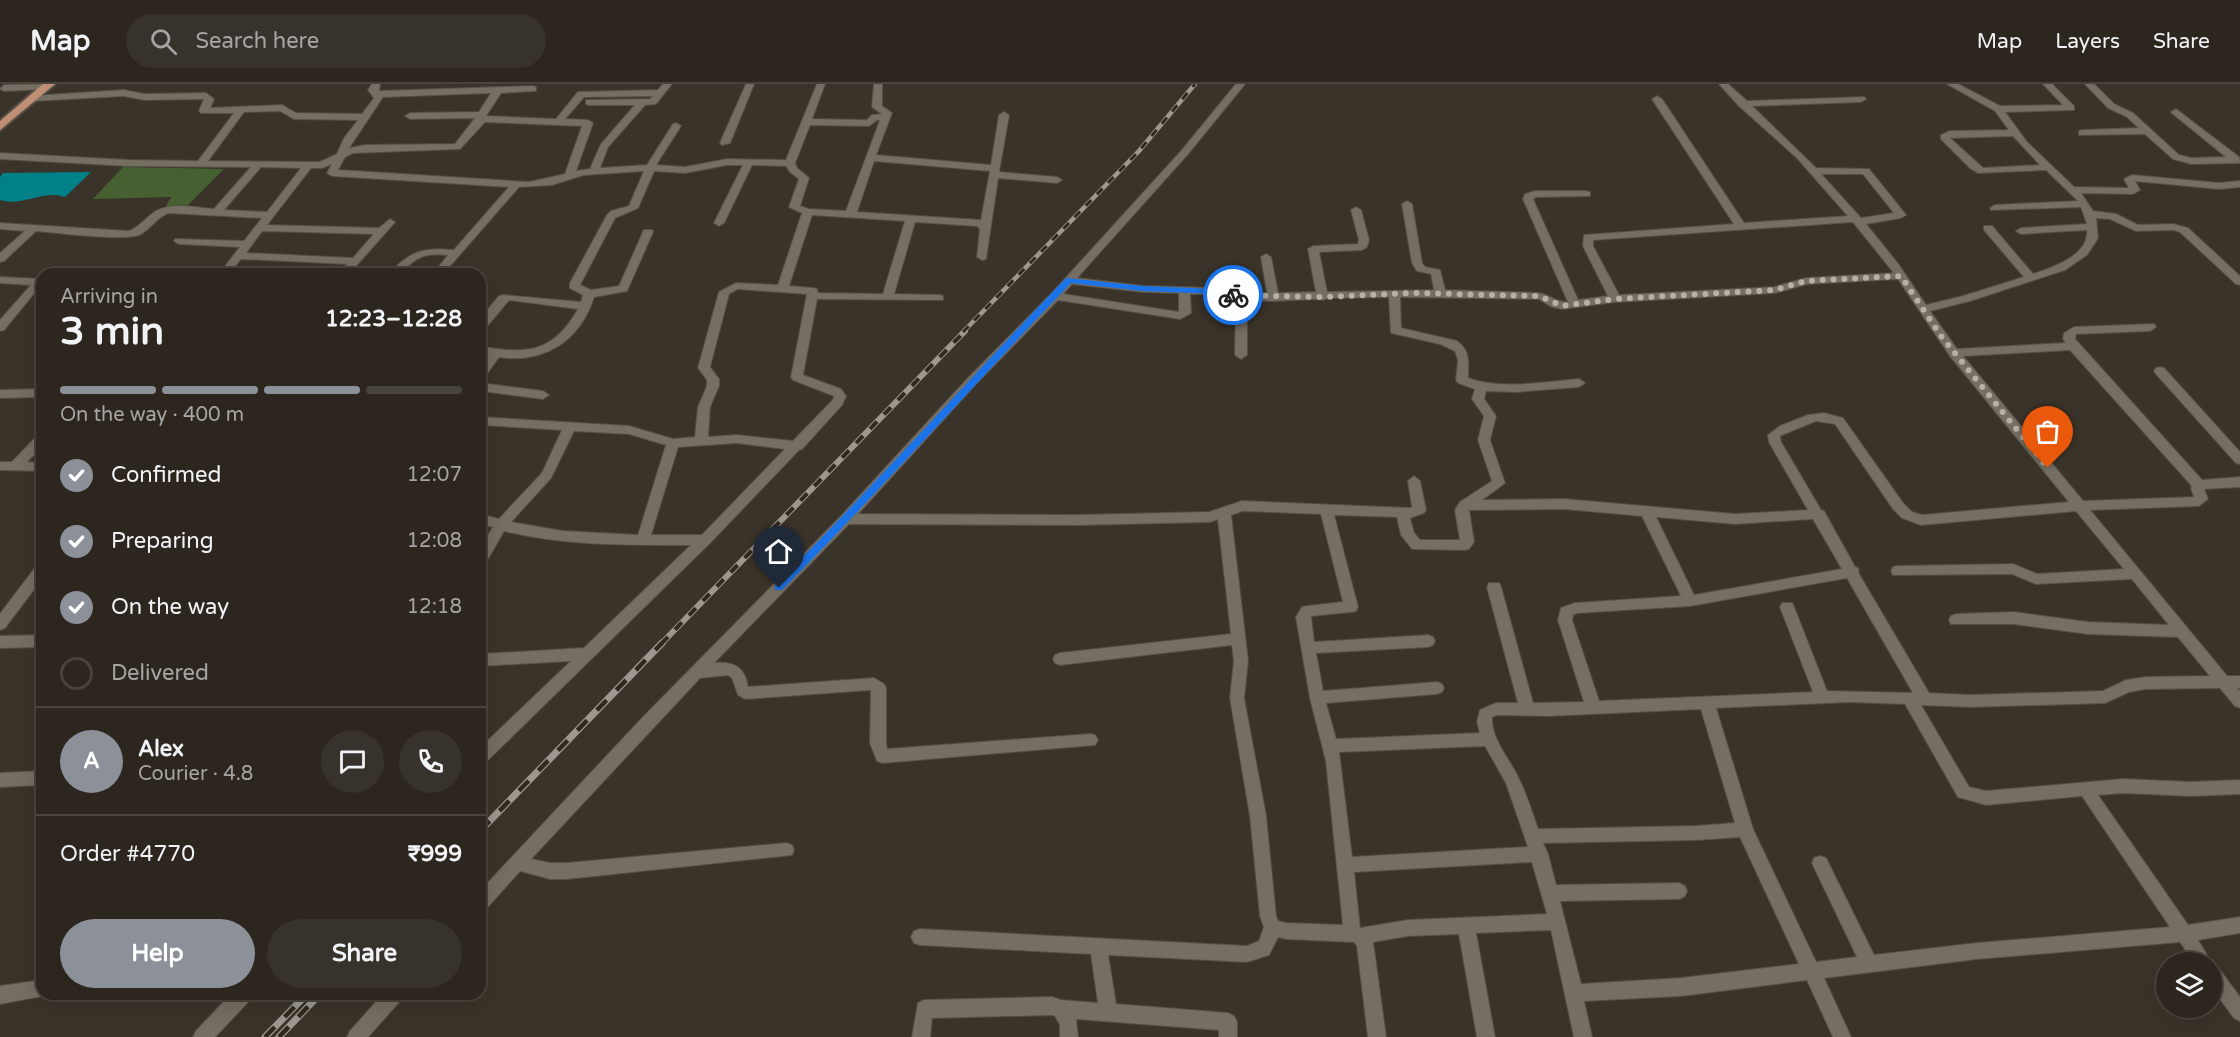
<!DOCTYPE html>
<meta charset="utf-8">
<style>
body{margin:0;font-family:"Varela Round",sans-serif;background:#38322c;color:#f1f3f6;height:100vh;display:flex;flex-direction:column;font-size:22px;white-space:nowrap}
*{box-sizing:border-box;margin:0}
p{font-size:20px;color:#a6a5a4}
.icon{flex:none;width:33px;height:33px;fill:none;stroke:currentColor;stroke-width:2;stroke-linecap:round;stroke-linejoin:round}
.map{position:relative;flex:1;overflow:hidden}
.details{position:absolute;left:36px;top:184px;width:450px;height:732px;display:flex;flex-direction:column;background:#2c261f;border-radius:18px;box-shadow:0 6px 24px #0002,0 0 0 2px #48433d}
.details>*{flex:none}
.fabs{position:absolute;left:2156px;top:868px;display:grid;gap:12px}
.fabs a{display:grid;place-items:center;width:66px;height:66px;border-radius:50%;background:#2c261f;box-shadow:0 6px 24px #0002,0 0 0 2px #48433d;font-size:30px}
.pin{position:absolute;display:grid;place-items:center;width:51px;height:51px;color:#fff;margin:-62px -26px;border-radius:50% 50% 50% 0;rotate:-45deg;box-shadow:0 0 6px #0007}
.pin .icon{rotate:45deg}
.courier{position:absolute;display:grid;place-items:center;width:60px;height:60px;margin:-30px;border:4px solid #1a73e8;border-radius:50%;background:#fff;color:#222;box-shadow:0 2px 8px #0007}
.overview em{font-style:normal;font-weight:700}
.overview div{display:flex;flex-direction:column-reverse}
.overview{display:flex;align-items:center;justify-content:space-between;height:102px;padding:0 24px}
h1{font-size:39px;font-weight:700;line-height:45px}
.bar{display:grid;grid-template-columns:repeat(4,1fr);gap:9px 6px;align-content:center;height:72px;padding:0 24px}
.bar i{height:8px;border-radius:4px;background:#48433d}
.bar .selected{background:#8c9099}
.bar p{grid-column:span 4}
.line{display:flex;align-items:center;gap:15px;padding:0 24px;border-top:2px solid #48433d}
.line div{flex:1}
.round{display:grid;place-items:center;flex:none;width:63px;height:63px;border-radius:32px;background:#38322c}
ol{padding:0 24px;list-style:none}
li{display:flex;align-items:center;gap:18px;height:66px}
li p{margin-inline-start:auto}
li .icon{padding:6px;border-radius:50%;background:#8c9099;color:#fff;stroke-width:4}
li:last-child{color:#a6a5a4}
li i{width:33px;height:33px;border:3px solid #48433d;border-radius:50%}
.primary-button{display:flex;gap:12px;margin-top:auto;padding:12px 24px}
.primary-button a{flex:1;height:69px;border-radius:36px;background:#8c9099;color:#fff;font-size:24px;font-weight:700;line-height:69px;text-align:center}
.primary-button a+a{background:#38322c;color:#f1f3f6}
header{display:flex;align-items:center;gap:36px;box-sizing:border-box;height:84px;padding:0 30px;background:#2c261f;border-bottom:2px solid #48433d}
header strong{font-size:28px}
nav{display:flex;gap:33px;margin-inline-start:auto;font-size:21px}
.search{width:420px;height:54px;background:#38322c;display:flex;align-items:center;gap:15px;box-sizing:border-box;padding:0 21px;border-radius:33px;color:#a6a5a4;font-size:22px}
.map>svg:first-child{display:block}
</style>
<header>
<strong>Map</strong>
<div class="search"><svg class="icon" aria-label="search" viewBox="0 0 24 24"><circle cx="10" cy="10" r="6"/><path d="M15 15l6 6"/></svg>Search here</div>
<nav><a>Map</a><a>Layers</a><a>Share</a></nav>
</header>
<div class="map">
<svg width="2240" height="953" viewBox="0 0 2240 953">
<rect width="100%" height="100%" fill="#3a3329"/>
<!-- green -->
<path fill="#476032" d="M123,83L224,85L179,130H162L171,113L93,115Z"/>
<!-- water -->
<path fill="#008187" d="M91,88L65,113C44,105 22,123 0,116V93L3,89Z"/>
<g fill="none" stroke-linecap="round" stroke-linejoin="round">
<!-- minor casing -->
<g stroke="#554f46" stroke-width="2">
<path id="minor" d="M46,0L49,1V5L4,7L0,5L4,1Z
M372,0H380L379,7L533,2L536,3V7L501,9L486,32L556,35L578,8L658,6L663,0H672L656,20L645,21L608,63L600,84L647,81L673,40L676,39L681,42L656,81L685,83L727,75L786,76L817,0H825L812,35L867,36L872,31L882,30L872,23L874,0H882V22L892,29L876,71L991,81L999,31L1004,28L1009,31L999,88L1057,93L1062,96L1057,99L998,94L986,175L982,176L977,173L980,145L977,142L915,138L894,210L939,211L943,212V216L817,215L803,291L841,305L846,312L842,321L802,365L799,366L710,459L485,679L480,681V664L571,577L480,582V570L584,564L691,461C629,461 565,462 504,447L485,480L480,481V465L493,443L480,440V430L499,435L542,389L562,346L480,341V333L629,342L673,355L695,353L698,323L707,302V296L698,284L719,208L736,199L778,201L802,129L789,123L799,95L790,88L786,82L752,81L724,139L719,142L714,139L743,81H727L685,89L654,87L638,124L615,134L580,201L591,206L619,202L643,148L644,146H652L653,148L627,207L594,213C580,257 544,280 499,273L484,294L480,295V283L488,271L480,270V262C525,271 554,269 578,225L509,216L484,246L480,247V235L499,212L503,211L581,218L583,211L570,204V199L607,131L611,127L629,122L644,87L584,91L552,101L519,103L443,190H433L448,171C424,169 417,172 400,190H390C408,167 425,163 454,166L509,103L332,92L327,89L332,80L322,84H311L267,141L379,144L390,135L395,138L349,190H339L347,180L241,175L229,190H219L240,163L179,160L174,157L175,155L244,157L262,134L168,129C156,134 150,146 139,151C122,157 58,149 36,147L4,177L0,178V169L25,147L0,145V139L129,147C140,143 146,133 156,127C172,118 197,124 214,125L251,83L129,82L0,75V69L129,76L198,77L234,29H201L199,27L204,15L144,16L124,12L34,17L29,14L31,12L124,6L144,10L206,9L214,15L210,24L282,21L296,29L362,30L374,14L368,6ZM491,9L479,28L410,29L405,32L410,35L475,34L455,60L365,61L349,64L383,13ZM653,12L650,15L586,16V20L589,21H635L601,60L590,85L576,87L593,39L588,36L565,35L584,13ZM280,27L294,35L358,36L344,54L337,70L320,78L208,77L244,28ZM877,36H880L846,127L809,125L800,122L809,94L797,84L795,79L810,41L869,42ZM485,38L582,42L565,90L529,98L338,86L345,73L353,69L460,65ZM874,77L990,87L981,136L857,128ZM261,83L301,84L267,128L224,126ZM812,131L905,137L883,210L818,209L817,205L813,204L789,202ZM262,147L374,150L353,174L246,169ZM738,205L807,210L791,293L793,296L834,312L833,316L793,357L737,351L708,353L710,323L719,302V295L710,283L711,279L729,210ZM574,347L629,350L666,361L638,451L563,447L511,438L551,394ZM737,359L785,365L702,451H651L678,363Z
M746,0H754L730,59L722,61L720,59Z
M1236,0H1245L1188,70L1077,194L1143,202L1217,204L1242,210L1267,209L1261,173L1266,170L1271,173L1278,209L1316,208L1308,165L1313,162L1358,160L1359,156L1351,126L1356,123L1361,126L1369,156L1367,163L1362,166L1319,168L1327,208L1434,206L1431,190L1417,187L1412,179L1402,120L1407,117L1412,120L1422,179L1425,183L1440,186L1445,206L1539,209C1550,211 1557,219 1568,218L1523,115L1525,110L1535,107H1586L1590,108V112L1536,113L1533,115L1578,216L1608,212L1583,162L1584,151L1734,140L1652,15L1657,12L1662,15L1744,139L1848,132L1797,74L1739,22L1719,0H1728L1747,17L1864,13L1866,15L1861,18L1752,22L1816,84L1869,85L1906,131L1901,134L1866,140L1899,181L1926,221L1963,212L2024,193L1984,146V142H1992L2033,190C2053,183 2089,172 2087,146L2021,150L2016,147L2021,144L2087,140L2081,123L1991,126L1990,124L1995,121L2078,117L2046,86L1978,89L1970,84L1941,55V51L1950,47L2009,46L1995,27L1947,0H1958L2000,22L2063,21L2043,0H2052L2074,22V26L2005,28L2027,58L2074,103L2129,104L2124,95L2132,91L2219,99L2240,97V103L2219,105L2135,97L2140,106L2133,110L2081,109L2093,127L2116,130L2138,141L2173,140L2188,144L2240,192V201L2236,200L2180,148L2173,146L2136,147L2110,135L2096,134L2098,154L2087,171L2065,186L1970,217L1930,227L1957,265L2066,259L2063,255L2064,249L2074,243L2154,240L2156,243L2150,247L2076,250L2075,255L2202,396L2240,393V403L2204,405L2208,415L2199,422L2090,426L2227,592H2240V604H2237L2240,607V624L2235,622L2220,604L2146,605L2129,608L2105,619L1970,623L1921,621L1969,703L1986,707L2123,695L2191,698L2240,696V710L2191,712L2123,709L2098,711L2188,841L2240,833V849L2198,856L2212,880L2217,882L2240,913V937L2234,934L2211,903V879H2194L2180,858L1977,875L1824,894L1851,953H1833L1807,896L1681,912L1584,917L1592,953H1574L1551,846L1476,849L1495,953H1477L1459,850L1408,852L1373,858L1386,953H1368L1357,862L1354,858L1286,855L1278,853L1269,871L1247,878L1108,871L1116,920L1228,929L1234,932L1237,938V953H1219V946L1076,935L1078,953H1060V941L1055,932L1052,931L932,934L930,953H912L918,919L924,916L1052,913L1061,916L1098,919L1091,870L920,861L914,859L911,853L914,847L920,845L1247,862L1259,857L1264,843L1260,832L1250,732L1230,614L1234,577L1232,561L1060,581L1055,579L1053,575L1055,571L1060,569L1231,550L1218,435L1210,438L1078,441L849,440L714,579C734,577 745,583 748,603L874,594L884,600L886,604V659L887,665L1090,650L1095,651L1098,656L1095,661L882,679L877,677L870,659L871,606L745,615L738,611L732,594L728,591L700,594L531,775L550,779H567L786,759L792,761L794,766L792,771L567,795H550L520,787L486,825L480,827V807L643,633L841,432L967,295L1051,210L1182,66ZM2013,52L2040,81L1983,84L1950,54ZM1821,90H1863L1894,129L1861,134ZM1853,138L1894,189L1806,194L1774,203L1619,211L1593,162V156ZM1898,195L1950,272L2069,418L1922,431L1912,428L1903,419L1843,334L1824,329L1808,331L1780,342L1768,351L1769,358L1808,426L1735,430L1564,415L1482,416L1505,399L1490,356L1496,332L1484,315L1486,307L1515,308L1579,303L1585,299L1579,295C1543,298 1502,306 1468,294C1468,278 1471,268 1457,257L1401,244L1400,213L1539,215L1552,223L1562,225L1615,218L1775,209L1807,200ZM1072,200L1143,208L1179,209V228L1063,210ZM1190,210H1217L1236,215L1235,271L1241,275L1247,271V216L1273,217L1319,215L1323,216L1328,214L1389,213L1391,249L1440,260L1455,267L1458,276L1456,296L1458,299L1475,305L1472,315L1484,332L1478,356L1492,397L1460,418L1455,426L1460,456H1420L1414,449L1410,434L1424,429L1426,426L1420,397L1414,392L1408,397L1412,423L1410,424L1242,417L1209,428L1078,431L858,430L975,301L1058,216L1180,235L1191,229ZM2070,266L2192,402L2191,404L2194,413L2083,417L1963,272ZM1816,337L1835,340L1893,425L1902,434L1921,441L2076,427L2124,485L2037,490L2013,480L1898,482L1893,483L1891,487L1893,491L2012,490L2036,500L2132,495L2169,541L2088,538L2014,528L1956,530L1951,532L1949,536L1951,540H2014L2088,550L2178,553L2210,592L2146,593L2126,596L2103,607L1970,611L1929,609L1859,490L1858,484L1855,483L1824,427L1821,426L1781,358L1780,352L1782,351ZM1564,425L1642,432L1681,512L1575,519L1561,524L1558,536L1584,618L1533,619L1501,503L1499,499H1489L1487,503L1518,619H1496L1480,626L1477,638L1480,649L1336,655L1326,619L1437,610L1442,608L1444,604L1442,600L1437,598L1323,607L1316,569L1428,563L1433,561L1435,557L1433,553L1428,551L1314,558L1311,532L1351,528L1356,527L1358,523L1334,431L1397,433L1401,451L1412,465L1464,466L1469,465L1474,458L1469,426ZM1243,427L1321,430L1343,518L1307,522L1302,523L1296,533L1310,614L1326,677L1343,841L1286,839L1278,837L1276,832L1266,732L1244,614L1248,577L1231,431ZM1656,433L1735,440L1813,435L1842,485L1694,511ZM1847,494L1913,609L1827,607L1794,523L1792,519H1782L1780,523L1813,608L1599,617L1572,536L1573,531L1577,529L1690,522ZM1849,618L1905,620L1958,713L1986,721L2082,712L2170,843L1977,859L1874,871L1826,774L1820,772L1814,774L1812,779L1857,873L1816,878L1753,745L1716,624ZM1701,625L1735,739L1696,742L1538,745C1532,728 1527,711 1519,695C1510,675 1491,656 1492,633L1497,631L1548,632ZM1485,662L1506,699L1528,763L1352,773L1339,668ZM1740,753L1799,880L1681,894L1581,900L1560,817L1679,815L1685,812L1687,807L1685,802L1679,799L1556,801L1548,770L1543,759L1696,756ZM1532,778L1547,830L1408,836L1360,844L1354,788Z
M2085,0H2094L2114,20L2133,29L2179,71L2191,74L2226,73L2173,30L2171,28L2176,25L2239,73L2240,79L2191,80L2173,75L2145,50L2079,51V47L2082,46L2139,44L2127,33L2108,24Z
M0,193L42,195V204L36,207L4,246L0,247V236L31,201L0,199Z
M2160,283L2164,284L2240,368V380L2236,379L2156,290L2154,287L2156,284Z
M480,299L543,307L549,311L543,315L480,307Z
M42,305V313L0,314V306Z
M42,350V362L27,378L42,379V387L0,386V378H12L38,351Z
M42,480V495L5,544L0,546V530L37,481Z
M42,551V563L0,564V552Z
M42,687V701L0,703V689Z
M42,896V910L48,911L0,920V902Z
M231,910H253L250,916L215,953H193L196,947Z
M383,910H404L401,916L368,953H347L350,947Z"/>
</g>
<!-- major casing -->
<g stroke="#554f46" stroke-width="4">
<path id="major" d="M43,0H55L0,46V37Z"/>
</g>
<!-- minor -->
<use href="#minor" fill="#756e62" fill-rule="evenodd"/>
<!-- major -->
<use href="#major" fill="#bf8e75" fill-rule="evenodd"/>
<!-- rail-far2 casing -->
<g stroke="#9d988f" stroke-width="4.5">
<path id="rail-far2" d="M963,248L1139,67L1195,0"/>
</g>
<!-- rail-far1 casing -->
<g stroke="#9d988f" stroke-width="6">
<path id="rail-far1" d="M661,560L965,247"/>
</g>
<!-- rail casing -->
<g stroke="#9d988f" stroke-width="7">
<path id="rail" d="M480,747L662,559
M265,953L307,910
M279,953L320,910"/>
</g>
<!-- rail-far2 -->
<use href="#rail-far2" stroke="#30291f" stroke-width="3" stroke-dasharray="8" stroke-linecap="butt"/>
<!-- rail-far1 -->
<use href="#rail-far1" stroke="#30291f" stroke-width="4" stroke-dasharray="10" stroke-linecap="butt"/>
<!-- rail -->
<use href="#rail" stroke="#30291f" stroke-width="4.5" stroke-dasharray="14" stroke-linecap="butt"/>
</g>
<!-- route -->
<path fill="#1a73e8" d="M1066,194L1143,202L1217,205L1237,211L1233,214L1217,210L1143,207L1071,199C974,300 881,406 782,506H775V501C875,401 968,296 1066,194Z"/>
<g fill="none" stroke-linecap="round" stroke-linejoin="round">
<!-- done -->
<path stroke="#b6b0a8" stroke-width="6" stroke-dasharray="0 10.8" d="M1233,211L1323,213L1412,209L1539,212L1562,222L1615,215L1775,206L1806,197L1901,192L1941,252L2048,384"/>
</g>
</svg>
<div class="fabs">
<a><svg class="icon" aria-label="layers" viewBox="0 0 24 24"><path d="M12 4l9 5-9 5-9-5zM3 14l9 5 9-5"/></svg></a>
</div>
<div class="pin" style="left:2048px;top:384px;background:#ea580c"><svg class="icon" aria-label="bag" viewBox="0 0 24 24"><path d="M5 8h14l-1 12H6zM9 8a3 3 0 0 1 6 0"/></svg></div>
<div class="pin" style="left:779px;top:504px;background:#1f2937"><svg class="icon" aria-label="home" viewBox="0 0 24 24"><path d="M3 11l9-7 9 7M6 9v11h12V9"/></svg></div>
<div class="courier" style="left:1233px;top:211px"><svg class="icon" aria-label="bike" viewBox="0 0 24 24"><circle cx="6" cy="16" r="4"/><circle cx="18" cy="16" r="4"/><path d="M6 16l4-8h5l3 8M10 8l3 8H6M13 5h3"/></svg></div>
<section class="details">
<div class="overview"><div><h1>3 min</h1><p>Arriving in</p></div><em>12:23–12:28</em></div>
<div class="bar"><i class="selected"></i><i class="selected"></i><i class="selected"></i><i></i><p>On the way · 400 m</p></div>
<ol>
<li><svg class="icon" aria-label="check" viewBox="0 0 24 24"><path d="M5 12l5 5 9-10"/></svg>Confirmed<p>12:07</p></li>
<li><svg class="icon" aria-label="check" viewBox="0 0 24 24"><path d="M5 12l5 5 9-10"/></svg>Preparing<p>12:08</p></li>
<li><svg class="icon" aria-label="check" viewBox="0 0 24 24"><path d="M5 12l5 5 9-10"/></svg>On the way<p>12:18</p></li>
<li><i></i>Delivered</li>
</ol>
<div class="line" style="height:108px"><b class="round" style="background:#8c9099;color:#fff">A</b><div><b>Alex</b><p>Courier · 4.8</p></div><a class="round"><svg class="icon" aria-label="chat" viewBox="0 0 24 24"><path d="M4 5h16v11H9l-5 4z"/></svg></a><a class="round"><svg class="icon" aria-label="phone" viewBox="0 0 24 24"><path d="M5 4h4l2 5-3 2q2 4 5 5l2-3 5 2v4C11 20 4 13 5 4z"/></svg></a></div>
<div class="line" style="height:78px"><div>Order #4770</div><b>₹999</b></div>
<div class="primary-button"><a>Help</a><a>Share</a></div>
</section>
</div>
